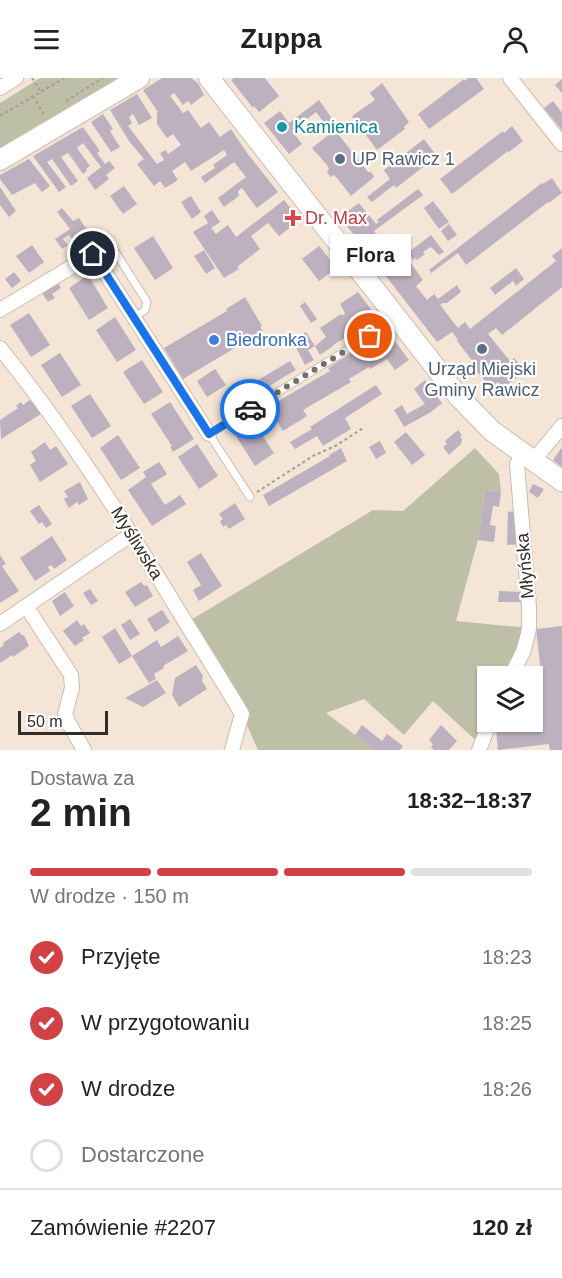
<!DOCTYPE html>
<html lang="pl">
<meta charset="utf-8">
<style>
body{margin:0;font-family:Helvetica,sans-serif;background:#f6f6f6;color:#222;height:100vh;display:flex;flex-direction:column;font-size:22px;white-space:nowrap}
*{box-sizing:border-box;margin:0}
p{font-size:20px;color:#767676}
.icon{flex:none;width:33px;height:33px;fill:none;stroke:currentColor;stroke-width:2;stroke-linecap:round;stroke-linejoin:round}
.map{position:relative;height:672px;overflow:hidden}
.panel{display:flex;flex-direction:column;background:#fff;flex:1}
.panel>*{flex:none}
.tools{position:absolute;left:477px;top:588px;display:grid;gap:12px}
.tools a{display:grid;place-items:center;width:66px;height:66px;border-radius:0px;background:#fff;box-shadow:0 2px 4px #0004;font-size:30px}
.scale{position:absolute;left:18px;bottom:15px;width:90px;box-sizing:border-box;padding-left:6px;border:3px solid #322c27;border-top:0;font-size:16px;line-height:21px;white-space:nowrap;color:#322c27;-webkit-text-stroke:4px #fff;paint-order:stroke}
.pin{position:absolute;display:grid;place-items:center;width:51px;height:51px;color:#fff;margin:-26px;border:3px solid #fff;border-radius:50%;box-shadow:0 2px 6px #0007}
.courier{position:absolute;display:grid;place-items:center;width:60px;height:60px;margin:-30px;border:4px solid #1a73e8;border-radius:50%;background:#fff;color:#222;box-shadow:0 2px 8px #0007}
.bubble{position:absolute;height:42px;border-radius:0px;background:#fff;box-shadow:0 2px 4px #0004;font-size:20px;font-weight:700;line-height:42px;text-align:center}
.head em{font-style:normal;font-weight:700}
.head div{display:flex;flex-direction:column-reverse}
.head{display:flex;align-items:center;justify-content:space-between;height:102px;padding:0 30px}
h1{font-size:39px;font-weight:700;line-height:45px}
.bar{display:grid;grid-template-columns:repeat(4,1fr);gap:9px 6px;align-content:center;height:72px;padding:0 30px}
.bar i{height:8px;border-radius:4px;background:#e0e0e0}
.bar .active{background:#d14244}
.bar p{grid-column:span 4}
.line{display:flex;align-items:center;gap:15px;padding:0 30px;border-top:2px solid #e0e0e0}
.line div{flex:1}
ol{padding:0 30px;list-style:none}
li{display:flex;align-items:center;gap:18px;height:66px}
li p{margin-inline-start:auto}
li .icon{padding:6px;border-radius:50%;background:#d14244;color:#fff;stroke-width:4}
li:last-child{color:#767676}
li i{width:33px;height:33px;border:3px solid #e0e0e0;border-radius:50%}
header{display:flex;justify-content:space-between;align-items:center;height:78px;padding:0 30px;background:#fff;font-size:27px;font-weight:700}
.map>svg:first-child{display:block}
</style>
<header><svg class="icon" aria-label="menu" viewBox="0 0 24 24"><path d="M4 6h16M4 12h16M4 18h16"/></svg>Zuppa<svg class="icon" aria-label="person" viewBox="0 0 24 24"><circle cx="12" cy="8" r="4"/><path d="M4 21q1-7 8-7t8 7"/></svg></header>
<div class="map">
<svg width="562" height="672" viewBox="0 0 562 672">
<rect width="100%" height="100%" fill="#f4e5d7"/>
<!-- green -->
<path fill="#bdc0a7" d="M40,0H122L0,72V25Z
M475,370L499,396L501,414L485,412L478,462L456,543L529,550L511,598H488V644L481,667L433,623L404,657L364,621L326,635L375,672H258L242,636L186,545L373,432L403,433Z"/>
<!-- building -->
<path fill="#beb1bf" d="M162,0H191L198,5L204,17L191,27L188,23L183,27L174,15L170,18L183,35L188,32L201,50L209,44L220,59L231,51L247,75L278,114L257,130L242,110L238,113L239,118L224,129L218,120L246,99L234,84L205,105L201,99L215,90L213,87L227,77L224,72L191,93L185,84L172,93L178,102L165,110L160,103L154,108L137,86L144,81L129,63L110,32L137,16L152,40L139,47L133,36L129,39L132,45L128,48L157,86L164,82L160,75L166,72L168,76L181,67L173,56L167,60L157,46V35L158,34L143,12Z
M234,0H265L279,18L259,34L254,28L253,30L231,2Z
M468,0H476L484,11L429,51L418,36L464,1L465,3Z
M562,1V15L555,7Z
M382,5L409,44L404,49L405,51L377,72L352,38L375,22L370,15Z
M319,22L333,42L326,47L316,34L292,53L302,66L289,76L264,45L280,33L289,45Z
M553,23L562,35V52L544,30Z
M103,36L113,51L110,53L120,69L111,74L91,44Z
M512,48L523,63L509,74L508,73L452,116L440,101L503,53L504,55Z
M83,49L100,73L97,75L105,86L109,83L115,90L106,97L109,101L95,112L87,100L101,89L83,65L77,70L90,88L86,91L87,93L83,96L69,76L68,75L61,79L78,103L71,108L52,81L47,84L66,109L59,114L33,78Z
M335,52L368,94H371L374,98L373,100L351,118L337,100L334,97L331,99L327,94L329,91L327,87L312,70Z
M424,61L437,78L396,110L394,107L372,124L367,119L390,101L384,92Z
M29,81L50,108L42,114L35,105L12,117L0,101V97Z
M552,100L562,115L549,125L548,124L466,187L458,175L431,195L429,192L542,105L543,106Z
M124,108L137,126L123,136L110,118Z
M0,109L16,133L9,139L0,127Z
M418,111L423,117L374,153L396,184L431,157L444,174L439,177L431,169L423,174L425,176L417,182L416,180L413,182L411,179L408,181L423,202L416,208L427,222L434,216L438,221L457,207L461,214L447,225H443L440,227L458,250L465,244L470,251L556,183L552,178L562,170V209L502,257L496,250L488,256L510,283L514,280L520,287L516,290L521,296L503,310L498,304L491,310L475,291L477,289L457,263L458,262L452,254L437,264L340,139L359,125L376,146L379,144L377,142Z
M191,118L201,134L192,141L181,124Z
M284,122L300,142L279,158L268,145L251,158L260,171L237,189L239,191L224,200L193,154L208,145L204,138L212,132L220,144L211,150L216,156L228,147L236,159Z
M433,123L449,144L439,151L424,130Z
M62,130L73,143L79,140L90,156L76,166L69,157L63,161L68,167L62,171L55,161L70,151L57,134Z
M449,146L457,157L448,163L441,153Z
M153,158L173,190L155,202L134,170Z
M32,167L44,184L29,195L16,178Z
M319,168L337,190L319,203L302,181Z
M204,172L215,190L206,196L194,178Z
M516,190L524,201L516,208L513,203L495,217L490,210Z
M14,194L21,203L12,210L5,201Z
M88,197L108,230L89,242L69,210Z
M58,205L61,210L52,216L55,220L48,224L42,215Z
M358,214L409,282L395,292L387,281L370,291L369,289L349,301L351,304L303,332L307,338L283,353L271,333L259,341L255,335L267,327L268,329L330,293L328,290L361,269L369,282L384,273L368,253L356,261L353,255L333,267V268L320,277L315,268L308,272L314,282L305,287L292,262L306,254L315,268L326,259L320,250L341,236L342,238L345,235L340,226Z
M245,219L262,248L260,249L263,253L183,301L164,270L227,233L226,231Z
M305,224L317,241L311,245L300,228Z
M29,235L50,267L31,279L10,247Z
M115,239L136,272L117,284L96,252Z
M60,275L81,307L62,319L41,287Z
M142,282L163,314L144,326L123,294Z
M290,283L296,292L259,314L253,305Z
M215,291L226,307L207,319L197,303Z
M425,302L442,325L431,334L404,349L394,332L402,327L407,336L425,326L414,311Z
M376,307L382,316L345,340L351,351L323,368L317,358L295,371L290,364L312,351L310,349Z
M90,316L111,348L92,360L71,328Z
M31,321L41,336L1,361L0,342L18,330L16,328L21,324L23,327Z
M170,324L194,361L173,374L170,369L172,368L151,336Z
M253,343L274,375L255,388L234,355Z
M458,352L462,357L460,359L462,361L461,366L449,377L443,369L447,366L445,363Z
M406,354L425,377L412,387L394,364Z
M118,357L140,390L121,402L100,370Z
M380,363L386,375L376,381L369,369Z
M45,364L50,372L56,368L68,386L40,404L30,387L36,383L31,374Z
M197,366L218,398L199,411L178,379Z
M562,369V389L553,382Z
M341,370L347,383L269,428L263,417L330,378L329,377Z
M159,384L167,396L151,406L165,427L180,417L186,426L152,448L128,412L146,399L143,394Z
M80,404L88,421L79,427L77,424L69,430L64,421L68,419L64,413Z
M533,406L544,411L538,420L529,414Z
M485,412L501,414L499,429L493,428L490,447L496,448L494,464L478,462Z
M235,425L245,441L229,451L226,447L223,449L220,443L223,441L219,436Z
M39,427L52,446L46,450L42,444L39,446L30,433Z
M516,433L519,466L507,467L508,434Z
M52,458L67,482L54,491L51,487L48,489L50,493L35,503L20,480Z
M201,475L222,508L199,523L193,512L201,507L187,484Z
M0,477L6,486L2,488L19,513L0,525Z
M141,504L144,508L147,507L153,518L135,529L125,514Z
M90,511L98,523L91,527L83,515Z
M499,513L523,514V524H498Z
M65,514L74,528L60,538L52,523Z
M162,532L170,544L155,554L147,541Z
M130,541L140,556L130,562L121,547Z
M77,542L81,548L84,546L90,555L82,560L84,562L75,568L63,553Z
M562,548V672H550L549,666L498,672L496,650L507,649L506,644H532V613L543,612L536,551Z
M115,550L132,578L119,586L102,559Z
M19,554L23,558L24,557L29,568L13,579L12,577L0,585V570L4,567L3,565Z
M178,558L188,573L163,588L164,590L154,596L156,601L149,605L132,578L157,562L161,569Z
M196,587L203,598L202,603L207,611L179,629L172,617L175,600Z
M157,602L166,615L143,629L125,620Z
M362,647L382,663L387,656L403,668L400,672H375L355,657Z
M441,647L457,663L449,672H434L431,669L433,666L429,662Z"/>
<g fill="none" stroke-linecap="round" stroke-linejoin="round">
<!-- lane casing -->
<g stroke="#ccbcaf" stroke-width="9">
<path id="lane" d="M93,176L107,169L114,172L147,224L145,232L134,240
M250,419L209,356L370,258"/>
</g>
<!-- street casing -->
<g stroke="#ccbcaf" stroke-width="16">
<path id="street" d="M510,0L562,66
M0,10L16,0
M0,232L93,176L209,356
M0,270C65,351 121,438 175,527C197,563 220,599 242,636L232,672
M533,383L562,348
M26,528L71,597L72,610L65,636L68,644L84,672
M0,546L132,456
M511,598L523,574L528,556L529,550V529L517,386L523,376
M479,672L490,644"/>
</g>
<!-- secondary casing -->
<g stroke="#ccbcaf" stroke-width="22">
<path id="secondary" d="M209,0L458,318L492,353L562,403
M0,82L139,0"/>
</g>
<!-- path -->
<path stroke="#a79c91" stroke-width="2" stroke-dasharray="3 3" stroke-linecap="butt" d="M32,0L41,14
M33,18L45,38
M66,23L103,0
M0,38L64,0
M257,414L313,378L337,367L363,350"/>
<!-- lane -->
<use href="#lane" stroke="#fff" stroke-width="7"/>
<!-- street -->
<use href="#street" stroke="#fff" stroke-width="14"/>
<!-- secondary -->
<use href="#secondary" stroke="#fff" stroke-width="20"/>
</g>
<g fill="none" stroke-linecap="round" stroke-linejoin="round">
<!-- done -->
<path stroke="#766d65" stroke-width="6" stroke-dasharray="0 10.8" d="M250,331L370,258"/>
<!-- route -->
<path stroke="#1a73e8" stroke-width="8" d="M93,176L209,356L250,331"/>
</g>
<!-- markers -->
<circle fill="#0f9aa8" stroke="#fff" stroke-width="2" cx="282" cy="49" r="6"/>
<g fill="#5c6f8a" stroke="#fff" stroke-width="2">
<circle cx="340" cy="81" r="6"/>
<circle cx="482" cy="271" r="6"/>
</g>
<path fill="#e0444e" stroke="#fff" stroke-width="2" d="M290 131h6v6h6v6h-6v6h-6v-6h-6v-6h6z"/>
<circle fill="#3f7fe0" stroke="#fff" stroke-width="2" cx="214" cy="262" r="6"/>
<g text-anchor="middle" dominant-baseline="central" stroke-width="4.5" stroke-linejoin="round" paint-order="stroke">
<!-- culture labels -->
<g font-size="18" fill="#0d838f" stroke="#fff" text-anchor="start">
<text x="294" y="49">Kamienica</text>
</g>
<!-- service labels -->
<g font-size="18" fill="#4e5e75" stroke="#fff" text-anchor="start">
<text x="352" y="81">UP Rawicz 1</text>
<text x="482" y="291" text-anchor="middle">Urząd Miejski<tspan x="482" dy="21">Gminy Rawicz</tspan></text>
</g>
<!-- health labels -->
<g font-size="18" fill="#be3a42" stroke="#fff" text-anchor="start">
<text x="305" y="140">Dr. Max</text>
</g>
<!-- shop labels -->
<g font-size="18" fill="#366cbe" stroke="#fff" text-anchor="start">
<text x="226" y="262">Biedronka</text>
</g>
<!-- street labels -->
<g font-size="18" fill="#322c27" stroke="#fff">
<text transform="translate(137 465) rotate(58)">Myśliwska</text>
<text transform="translate(525 488) rotate(-95)">Młyńska</text>
</g>
</g>
</svg>
<div class="tools">
<a><svg class="icon" aria-label="layers" viewBox="0 0 24 24"><path d="M12 4l9 5-9 5-9-5zM3 14l9 5 9-5"/></svg></a>
</div>
<div class="scale">50 m</div>
<div class="pin" style="left:370px;top:258px;background:#ea580c"><svg class="icon" aria-label="bag" viewBox="0 0 24 24"><path d="M5 8h14l-1 12H6zM9 8a3 3 0 0 1 6 0"/></svg></div>
<div class="pin" style="left:93px;top:176px;background:#1f2937"><svg class="icon" aria-label="home" viewBox="0 0 24 24"><path d="M3 11l9-7 9 7M6 9v11h12V9"/></svg></div>
<div class="courier" style="left:250px;top:331px"><svg class="icon" aria-label="car" viewBox="0 0 24 24"><path d="M5 17H2v-5l4-1 3-4h7l3 4 3 1v5h-3M9 17h6M6 11h13"/><circle cx="7" cy="17" r="2"/><circle cx="17" cy="17" r="2"/></svg></div>
<div class="bubble" style="left:330px;top:156px;width:81px">Flora</div>
</div>
<section class="panel">
<div class="head"><div><h1>2 min</h1><p>Dostawa za</p></div><em>18:32–18:37</em></div>
<div class="bar"><i class="active"></i><i class="active"></i><i class="active"></i><i></i><p>W drodze · 150 m</p></div>
<ol>
<li><svg class="icon" aria-label="check" viewBox="0 0 24 24"><path d="M5 12l5 5 9-10"/></svg>Przyjęte<p>18:23</p></li>
<li><svg class="icon" aria-label="check" viewBox="0 0 24 24"><path d="M5 12l5 5 9-10"/></svg>W przygotowaniu<p>18:25</p></li>
<li><svg class="icon" aria-label="check" viewBox="0 0 24 24"><path d="M5 12l5 5 9-10"/></svg>W drodze<p>18:26</p></li>
<li><i></i>Dostarczone</li>
</ol>
<div class="line" style="height:78px"><div>Zamówienie #2207</div><b>120 zł</b></div>
</section>
